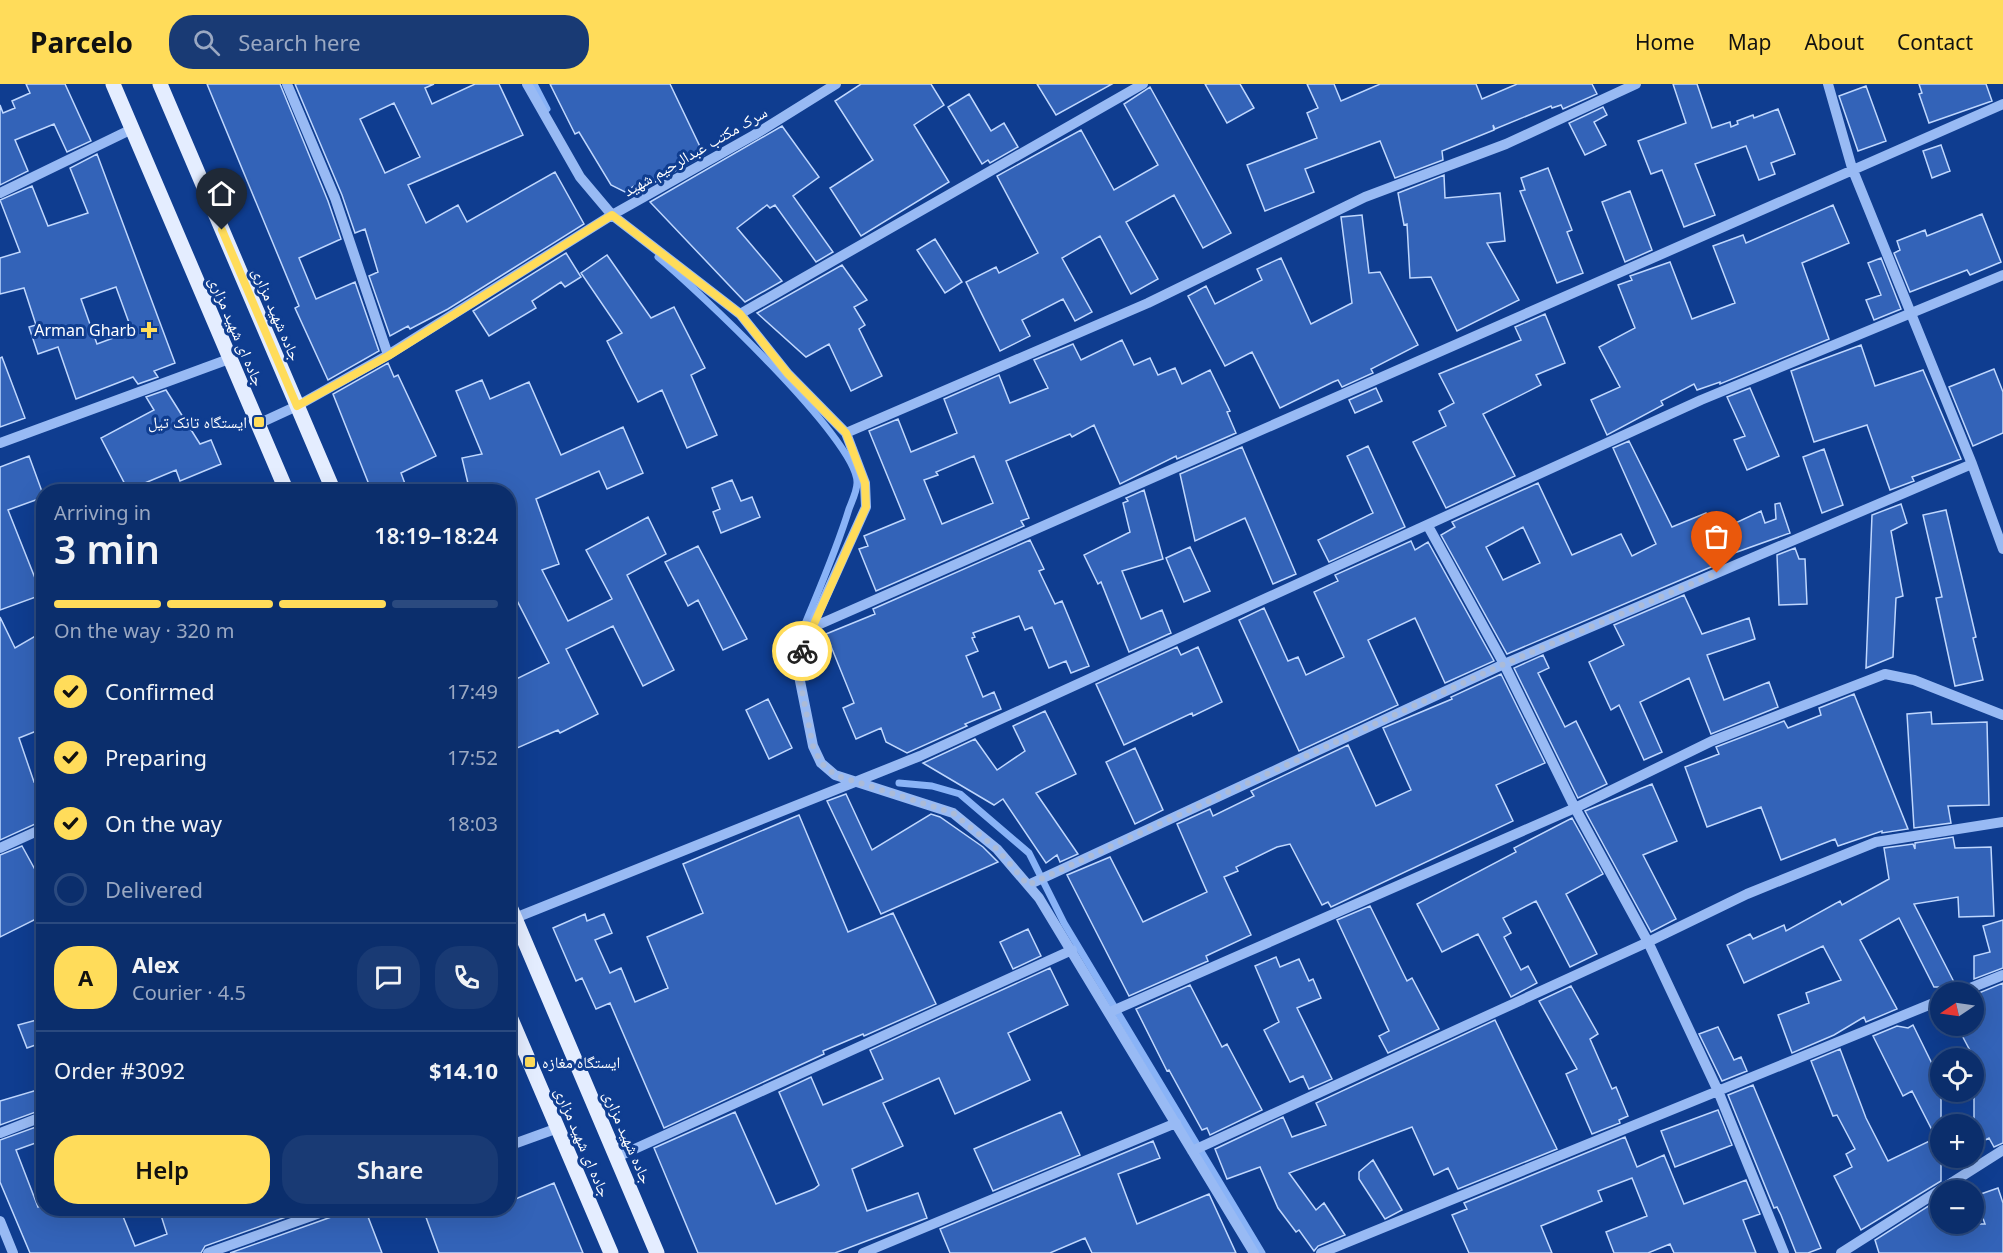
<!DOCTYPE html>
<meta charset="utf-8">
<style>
body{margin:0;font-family:"Noto Sans","Noto Naskh Arabic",sans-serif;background:#193a74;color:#f1f3f6;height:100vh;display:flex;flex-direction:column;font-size:22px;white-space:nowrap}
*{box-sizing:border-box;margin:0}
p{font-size:20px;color:#9aa8c2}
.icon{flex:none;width:33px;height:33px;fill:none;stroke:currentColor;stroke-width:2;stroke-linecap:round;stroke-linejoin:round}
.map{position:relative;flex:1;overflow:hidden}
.details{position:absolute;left:36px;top:400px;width:480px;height:732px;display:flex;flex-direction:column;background:#0b2e6c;border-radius:24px;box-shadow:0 6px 24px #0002,0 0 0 2px #2b4a7f}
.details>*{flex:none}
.needle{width:39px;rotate:257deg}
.tools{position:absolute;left:1930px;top:898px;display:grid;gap:12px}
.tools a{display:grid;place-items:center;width:54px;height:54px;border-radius:50%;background:#0b2e6c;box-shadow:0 6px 24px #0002,0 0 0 2px #2b4a7f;font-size:30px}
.pin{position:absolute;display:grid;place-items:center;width:51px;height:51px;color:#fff;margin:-62px -26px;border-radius:50% 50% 50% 0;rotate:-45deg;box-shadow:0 0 6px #0007}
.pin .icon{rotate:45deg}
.courier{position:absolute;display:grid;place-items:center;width:60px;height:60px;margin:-30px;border:4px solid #ffdc5a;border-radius:50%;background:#fff;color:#222;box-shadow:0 2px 8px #0007}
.summary em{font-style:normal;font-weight:600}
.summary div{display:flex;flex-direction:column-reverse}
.summary{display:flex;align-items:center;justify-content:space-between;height:102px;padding:0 18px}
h1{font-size:39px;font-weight:600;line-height:45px}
.bar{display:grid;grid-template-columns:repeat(4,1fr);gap:9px 6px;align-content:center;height:72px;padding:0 18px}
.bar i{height:8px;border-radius:4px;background:#2b4a7f}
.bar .current{background:#ffdc5a}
.bar p{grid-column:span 4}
.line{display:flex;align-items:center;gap:15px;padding:0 18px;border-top:2px solid #2b4a7f}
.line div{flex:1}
.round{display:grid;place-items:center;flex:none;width:63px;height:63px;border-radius:24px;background:#193a74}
ol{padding:0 18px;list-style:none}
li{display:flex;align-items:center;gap:18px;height:66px}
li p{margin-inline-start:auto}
li .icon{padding:6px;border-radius:50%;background:#ffdc5a;color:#111;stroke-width:4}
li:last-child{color:#9aa8c2}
li i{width:33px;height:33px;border:3px solid #2b4a7f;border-radius:50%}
.primary-button{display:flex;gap:12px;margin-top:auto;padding:12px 18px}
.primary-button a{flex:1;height:69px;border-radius:24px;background:#ffdc5a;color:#111;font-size:24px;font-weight:600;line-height:69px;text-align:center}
.primary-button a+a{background:#193a74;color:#f1f3f6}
header{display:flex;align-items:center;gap:36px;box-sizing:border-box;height:84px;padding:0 30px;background:#ffdc5a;color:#111}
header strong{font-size:28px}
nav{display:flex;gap:33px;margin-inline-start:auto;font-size:21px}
.search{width:420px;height:54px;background:#193a74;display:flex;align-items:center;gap:15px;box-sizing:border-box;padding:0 21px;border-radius:24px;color:#9aa8c2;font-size:22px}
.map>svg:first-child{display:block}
</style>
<header>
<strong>Parcelo</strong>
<div class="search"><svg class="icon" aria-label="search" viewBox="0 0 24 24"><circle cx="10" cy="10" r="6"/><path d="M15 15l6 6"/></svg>Search here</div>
<nav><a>Home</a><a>Map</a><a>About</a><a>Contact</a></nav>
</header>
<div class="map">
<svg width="2003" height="1169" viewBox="0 0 2003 1169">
<rect width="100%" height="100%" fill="#0f3d90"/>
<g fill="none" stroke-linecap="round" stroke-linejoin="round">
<!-- stream -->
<path stroke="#89b3f7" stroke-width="7" d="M534,0L547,25
M658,173C695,204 859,357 857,399C857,407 852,417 849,425C836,468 817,510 800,552
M899,699L932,702L960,710L1029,769L1064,839L1262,1169"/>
</g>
<!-- building -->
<path fill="#3363b8" stroke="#bfd7fe" stroke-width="1.5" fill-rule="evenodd" d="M26,0H65L91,57L67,68L54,40L15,56L28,87L0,101V21L3,29L15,24L12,17L30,9Z
M207,0H280L328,117L341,155L299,174L316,215L355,198L379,267L328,296L295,224L299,222Z
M295,0H434L425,4L432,20L475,0H499L523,51L408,101L426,139L458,121L467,138L555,88L584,140L448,225L410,245L408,242L390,252L369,192L378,188L365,145L355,149L342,111ZM394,19L420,73L385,89L360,35Z
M550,0H670L704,71L639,107L634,102L625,108L611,101L579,48L575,50Z
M861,0H931L944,21L914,41L949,98L861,152L830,104L873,76L835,17Z
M1037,0H1112L1056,31Z
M1205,0H1240L1254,24L1227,39Z
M1307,0H1334L1341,17L1380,0H1476L1482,15L1517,0H1592L1597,10L1563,25L1561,21L1552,24L1551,22L1495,45L1493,41L1494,46L1442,67L1443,76L1395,94L1380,57L1305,85L1314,108L1265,127L1247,81L1317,54L1307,29L1318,24Z
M1673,0H1697L1712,44L1730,38L1731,43L1738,40L1737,37L1753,31L1754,34L1778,25L1795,70L1771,79L1775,90L1759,96L1746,62L1695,80L1715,131L1684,143L1662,86L1651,90L1638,57L1686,39Z
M1919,0H1986L1992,17L1929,39L1919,10L1922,9Z
M1866,2L1886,57L1858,67L1839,12Z
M1150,3L1231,149L1203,164L1174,111L1126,138L1158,195L1131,210L1100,152L1062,174L1092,228L1075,237L1063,215L1022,236L1030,252L1000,267L966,198L996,183L999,189L1038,169L997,92L1081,46L1114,106L1158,81L1124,20Z
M969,10L991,47L1004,39L1018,63L990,79L988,76L982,80L948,23Z
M1603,23L1607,31L1594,38L1606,61L1585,71L1569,39Z
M782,42L819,93L793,112L833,168L816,178L775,121L770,124L767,121L737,144L782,197L745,218L650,118Z
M1941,61L1950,87L1932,94L1923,67Z
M97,70L175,279L154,287L158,293L138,300L133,293L76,315L58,263L38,270L29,243L36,241L24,204L0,210V174L20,168L0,116L32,102L48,142L88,129L70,84ZM116,203L132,247L97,260L81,215Z
M1548,84L1572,146L1567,148L1583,189L1557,199L1520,107L1525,106L1521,94Z
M1444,91L1445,114L1500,109L1505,157L1487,159L1519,216L1457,247L1431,193L1410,194L1407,140L1404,141L1398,109Z
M1630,107L1652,166L1625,178L1602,118Z
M1833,121L1849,159L1802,179L1829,255L1720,300V298L1697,306L1694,300L1661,317L1663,321L1607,351L1591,316L1620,303L1599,263L1635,244L1618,201L1632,196L1630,192L1670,178L1692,235L1735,219L1713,162L1743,151L1746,159Z
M1982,130L2001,178L1970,191L1967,186L1910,208L1894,169L1900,166L1897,157L1925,146L1927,152Z
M1362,131L1369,189L1380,188L1418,261L1371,285L1373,289L1342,303L1338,296L1333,298L1280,324L1252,268L1225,282L1188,212L1206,202L1215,220L1262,196L1257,185L1281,174L1311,240L1352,219L1341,133Z
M935,155L962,198L945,209L917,166Z
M566,169L581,193L565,203L561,198L532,217L536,224L489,252L473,227Z
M607,171L651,234L674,223L705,284L691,291L717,351L687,364L662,306L638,318L607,257L622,249L581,189Z
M1881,174L1901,225L1874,236L1866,216L1881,211L1868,179Z
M842,181L867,216L854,223L865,241L859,245L882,292L851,307L829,260L806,273L757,229Z
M1545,230L1565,279L1536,291L1541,301L1483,330L1515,392L1446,424L1413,358L1446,342L1439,327L1454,319L1439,290L1521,256L1515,243Z
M1122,256L1134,281L1150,274L1158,291L1175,284L1182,300L1210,286L1230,327L1227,328L1236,349L1177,375L1176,372L1120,400L1094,341L1072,353L1070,350L1006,377L1029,434L1021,437L1024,442L876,507L859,465L868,462L864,452L905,435L869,347L898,335L911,368L957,349L944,315L999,291L1010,319L1048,304L1034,276L1073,260L1081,276ZM974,372L993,419L942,440L924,396L938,391L936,388Z
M1861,261L1875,302L1923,286L1961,375L1912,393L1914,397L1890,406L1867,341L1814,358L1791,287Z
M2,273L25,334L0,343V274Z
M388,279L394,293L398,291L436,372L401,389L408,408H372L333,310Z
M1994,285L2003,308V349L1973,362L1949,303Z
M482,296L490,315L529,298L561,371L623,343L643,389L607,405L599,387L536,415L559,480L542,486L568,537L612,515L586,466L648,433L666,470L627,491L674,586L643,602L613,542L566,565L598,630L560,649L558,646L508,668V599L549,579L508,499V408H470L462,374L482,370L456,307Z
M1376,304L1382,317L1355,329L1349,316Z
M1750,304L1779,372L1747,386L1734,356L1745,352L1727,313Z
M166,306L200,360L211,356L221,380L180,397L176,386L128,406L101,354L154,326L146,313Z
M1629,357L1672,443L1706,429L1709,435L1721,431L1727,443L1761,427L1765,439L1776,435L1775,420L1780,419L1790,449L1723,473L1725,477L1507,570L1441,451L1455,443L1452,438L1538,399L1572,471L1621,450L1632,472L1656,460L1613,364ZM1523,443L1540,479L1503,496L1486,463Z
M1368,362L1405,443L1329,478L1318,456L1373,429L1347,372Z
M1242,363L1296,490L1273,500L1245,434L1195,457L1180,390Z
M1824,365L1843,421L1822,429L1803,373Z
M29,372L44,413L8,426L35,494L44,491V510L0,526V383Z
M732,396L741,417L752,413L760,433L721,449L713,428L720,425L712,404Z
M1144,406L1163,475L1122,487L1141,535L1162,526L1171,549L1129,568L1101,498L1098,500L1084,471L1130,448L1123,419L1128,417L1126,414Z
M1901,420L1907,439L1891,447L1903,512L1896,514L1893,573L1866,584L1872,431Z
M1946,426L1976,553L1973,554L1983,596L1955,602L1936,514L1942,513L1923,431Z
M1030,456L1044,485L1039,487L1055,520L1062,517L1089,582L1071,589L1066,577L1049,584L1032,543L1025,546L1019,532L973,549L975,553L972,554L978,567L966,572L983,613L994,608L1001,625L965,640L967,642L907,669L886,658L881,644L856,655L843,624L854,619L826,550L875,530L873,525Z
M1411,457L1415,466L1428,458L1494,577L1445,599L1415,534L1368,556L1398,621L1299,667L1239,536L1264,524L1288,577L1298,573L1306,591L1344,573L1314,508L1338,497L1335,491Z
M698,462L747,555L723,566L698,516L688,522L665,478Z
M1190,463L1210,507L1184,518L1166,474Z
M1795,464L1799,475H1805L1807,520L1779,521L1777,471Z
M1684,511L1702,550L1749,534L1755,555L1707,571L1724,616L1769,598L1778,623L1711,650L1689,594L1640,618L1662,668L1644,676L1619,621L1611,626L1589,578L1624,561L1614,541Z
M0,533L15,564L44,547V644L19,654L34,698L44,693V736L0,756Z
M1177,563L1181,571L1198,563L1222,618L1193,632L1192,629L1124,661L1096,600Z
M1543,571L1549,584L1538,589L1565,643L1576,637L1607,700L1578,714L1514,584Z
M1501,590L1545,679L1496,701L1513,737L1331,823L1328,818L1322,821L1290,760L1277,763L1236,783L1238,787L1224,793L1251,851L1206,872L1208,877L1129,912L1067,791L1110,773L1143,838L1207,808L1177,740L1210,725L1213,732L1254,712L1251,707L1348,661L1376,722L1411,706L1383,644L1452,615L1451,613Z
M1854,610L1908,745L1882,749V747L1838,762L1835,755L1781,776L1761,723L1707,743L1685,683L1719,670L1716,663L1784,637L1788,644L1821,631L1819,624Z
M768,615L792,664L769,675L746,626Z
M1045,627L1076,690L1036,709L1078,770L1060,778L1057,771L1046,779L1003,715L994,721L923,679L975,655L997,686L1025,667L1013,642Z
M1931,628L1932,640L1987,638L1989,721L1948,722L1951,739L1914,744L1907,630Z
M1135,664L1163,726L1135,740L1106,678Z
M1652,700L1677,757L1643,771L1676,835L1651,848L1585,727Z
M846,710L872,766L931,730L940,733L983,763L998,778L881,830L827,717Z
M799,731L848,848L893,829L936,920L864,952L863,950L823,967L824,970L664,1044L610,919L596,925L582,894L576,897L553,844L585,830L587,837L604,830L612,849L595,856L610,889L621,884L635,918L668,904L647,853L703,829L683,780Z
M1572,734L1603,790L1566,810L1597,870L1570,883L1536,817L1503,834L1511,849L1504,853L1521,886L1528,882L1537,899L1511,913L1478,850L1442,868L1417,820L1516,768L1514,764Z
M1953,753L1955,764L1991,763L1994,832L1959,833L1958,813L1914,820L1954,898L1942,903H1934L1899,834L1860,856L1897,925L1866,938L1864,933L1834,951L1792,969L1778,931L1809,919L1806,909L1841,896L1823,862L1744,899L1727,861L1750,850L1753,855L1784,841L1786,847L1840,817L1842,821L1889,795L1884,764L1913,760L1915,765V759Z
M22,762L44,802V831L0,853V771Z
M1370,822L1407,897L1412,894L1439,945L1388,969L1379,952L1389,947L1337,836Z
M2003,836V884L1974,895V872L1990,868L1983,842Z
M1028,845L1041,872L1013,885L1000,858Z
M1276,873L1280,883L1299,875L1309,897L1313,895L1321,914L1297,924L1332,995L1309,1005L1303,992L1290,998L1264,946L1279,938L1255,882Z
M1050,884L1068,921L1008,949L1030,996L955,1030L939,994L883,1019L903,1062L852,1085L867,1127L918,1109L927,1134L835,1169H698L654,1064L735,1028L776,1120L814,1105L819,1101L779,1008L811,993L823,1021L883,995L870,966Z
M2003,899V1059L1994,1063L1989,1054L1974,1062V974L1957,942H1974V911Z
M1190,901L1222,963L1227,960L1262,1026L1210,1051L1207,1044L1202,1046L1169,986L1167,987L1136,925Z
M1571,902L1598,950L1590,955L1612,1005L1616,1003L1628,1032L1619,1036L1620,1039L1592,1050L1566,990L1577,985L1539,917Z
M44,934V958L27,964L18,941Z
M1495,936L1557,1065L1458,1105L1448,1084L1434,1091L1412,1043L1289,1089L1316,1126L1324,1119L1345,1151L1318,1162L1314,1167L1299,1146L1296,1148L1278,1124L1260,1083L1227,1095L1215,1065L1283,1033L1292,1053L1326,1041L1316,1019Z
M1913,941L1941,998V1097L1861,1146L1834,1092L1852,1083L1846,1070L1855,1065L1837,1031L1833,1032L1811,977L1840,965L1866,1034L1888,1077L1936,1054L1912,1007L1903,1012L1873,952L1897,942L1908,944Z
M1718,943L1734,976L1741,973L1747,987L1722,997L1699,950Z
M1753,1001L1821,1164L1808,1169H1796L1781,1131L1777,1123L1774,1124L1728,1011Z
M44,1004V1025L0,1041V1017Z
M1718,1026L1732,1061L1675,1083L1661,1047Z
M1061,1028L1080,1071L993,1107L974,1065Z
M44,1040V1056L16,1066L38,1123L44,1121V1125H120L135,1162L167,1150L159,1125H283L286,1133L205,1162L201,1169H30L0,1098V1056Z
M1625,1053L1637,1083L1664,1071L1684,1120L1746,1096L1760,1130L1743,1136L1756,1169H1674L1670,1160L1648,1169H1614L1606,1148L1647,1132L1632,1094L1598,1107L1602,1117L1541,1142L1552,1169H1469L1452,1131L1467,1125L1464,1119Z
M1153,1057L1160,1074L1118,1090L1137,1140L1209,1110L1236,1169H1092L1085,1154L1050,1169H950L940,1145Z
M1373,1076L1402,1126L1385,1135L1359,1095V1088Z
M554,1099L583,1169H439L423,1125H508V1118Z
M1998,1104L2003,1119V1169H1879L1875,1156L1941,1114V1140H1985L1975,1112Z
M345,1125H365L382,1169H230L334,1132Z"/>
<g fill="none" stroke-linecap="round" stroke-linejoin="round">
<!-- minor -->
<path stroke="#98baf4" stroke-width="10" d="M287,0L335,114L388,271
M527,0L580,93L612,131L740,230L788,290L846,349L865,399L866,423L803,562L798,587L813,662L821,679L835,691L953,729L997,765L1039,814L1254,1169
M1828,0L1852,84L1972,380L2003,465
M0,109L132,45
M740,230L1143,0
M258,340L297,322L388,271L612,131L754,51L836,0
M846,349L1148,219L1365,113L1506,60L1636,0
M0,359L229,275
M1428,442L1504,580L1575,724L1648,858L1718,1007L1784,1169
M811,544L2003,20
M0,764L44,744
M1028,801L1504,580L1972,380
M515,834L920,672L1701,316L2003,191
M1958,909L2003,891
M1110,928L1575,724L1712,657L1885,590L1914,596L2003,631
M0,1049L44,1032
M508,1062L558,1044
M1192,1067L1648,858L1747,810L1876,758L2003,738
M617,1073L1072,866
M0,1137L13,1169
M208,1169L331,1125
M863,1169L1176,1039
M1321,1169L1941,916
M1841,1169L2003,1066"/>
<!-- major -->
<path stroke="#e4edff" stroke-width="15" d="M113,0L287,408
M160,0L334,408
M508,818L657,1169
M508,928L611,1169"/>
</g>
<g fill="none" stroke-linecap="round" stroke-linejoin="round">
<!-- done -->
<path stroke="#abbbd8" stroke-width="6" stroke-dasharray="0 10.8" d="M802,567L798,587L813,662L821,679L835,691L953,729L997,765L1028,801L1504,580L1717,489"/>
<!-- route -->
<path stroke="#ffdc5a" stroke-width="8" d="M222,146L297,322L388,272L612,131L740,230L788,290L846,349L865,399L866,423L802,567"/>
</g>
<!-- markers -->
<g fill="#ffdc5a" stroke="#0f3d90" stroke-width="2">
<path d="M146 237h6v6h6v6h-6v6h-6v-6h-6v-6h6z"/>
<rect x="253" y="332" width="12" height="12" rx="3"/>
<rect x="524" y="972" width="12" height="12" rx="3"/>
</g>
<g text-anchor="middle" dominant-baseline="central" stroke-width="6" stroke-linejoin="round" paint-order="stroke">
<!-- street labels -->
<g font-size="16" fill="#fff" stroke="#0f3d90">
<text transform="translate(695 67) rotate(-30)">سرک مکتب عبدالرحیم شهید</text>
<text transform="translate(277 230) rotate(67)">جاده شهید مزاری</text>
<text transform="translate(237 247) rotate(67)">جاده ای شهید مزاری</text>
<text transform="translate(628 1053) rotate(67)">جاده شهید مزاری</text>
<text transform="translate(583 1058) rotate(67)">جاده ای شهید مزاری</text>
</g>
<!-- poi labels -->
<g font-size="16" fill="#fff" stroke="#0f3d90" text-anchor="end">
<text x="136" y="246">Arman Gharb</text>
<text x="247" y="338">ایستگاه تانک تیل</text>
<text x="542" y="978" text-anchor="start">ایستگاه مغازه</text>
</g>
</g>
</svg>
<div class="tools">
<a><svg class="needle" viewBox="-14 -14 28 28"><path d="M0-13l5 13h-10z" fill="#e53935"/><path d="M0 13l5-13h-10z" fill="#9aa8c2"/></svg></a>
<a><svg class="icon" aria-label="locate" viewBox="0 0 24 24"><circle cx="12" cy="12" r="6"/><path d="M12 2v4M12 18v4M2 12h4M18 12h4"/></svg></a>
<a>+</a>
<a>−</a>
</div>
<div class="pin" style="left:1717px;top:489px;background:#ea580c"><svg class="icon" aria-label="bag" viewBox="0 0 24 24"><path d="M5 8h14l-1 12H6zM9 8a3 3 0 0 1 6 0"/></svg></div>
<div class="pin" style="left:222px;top:146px;background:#1f2937"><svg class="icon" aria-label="home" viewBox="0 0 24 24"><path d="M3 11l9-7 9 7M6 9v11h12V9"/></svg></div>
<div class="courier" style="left:802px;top:567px"><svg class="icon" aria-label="bike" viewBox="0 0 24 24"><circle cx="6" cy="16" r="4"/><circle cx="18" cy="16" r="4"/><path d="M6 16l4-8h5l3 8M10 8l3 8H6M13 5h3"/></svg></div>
<section class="details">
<div class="summary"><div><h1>3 min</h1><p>Arriving in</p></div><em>18:19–18:24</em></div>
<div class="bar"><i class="current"></i><i class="current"></i><i class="current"></i><i></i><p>On the way · 320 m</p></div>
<ol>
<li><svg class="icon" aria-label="check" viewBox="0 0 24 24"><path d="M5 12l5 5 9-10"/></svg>Confirmed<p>17:49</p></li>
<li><svg class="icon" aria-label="check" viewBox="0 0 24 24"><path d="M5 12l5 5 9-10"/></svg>Preparing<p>17:52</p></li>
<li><svg class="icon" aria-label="check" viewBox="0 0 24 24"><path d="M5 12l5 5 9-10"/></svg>On the way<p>18:03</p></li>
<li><i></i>Delivered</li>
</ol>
<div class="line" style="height:108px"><b class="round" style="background:#ffdc5a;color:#111">A</b><div><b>Alex</b><p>Courier · 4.5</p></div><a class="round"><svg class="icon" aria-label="chat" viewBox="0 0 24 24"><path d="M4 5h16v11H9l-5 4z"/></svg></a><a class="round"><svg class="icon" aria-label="phone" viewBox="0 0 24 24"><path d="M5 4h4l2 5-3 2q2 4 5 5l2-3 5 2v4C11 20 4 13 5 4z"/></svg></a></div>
<div class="line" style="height:78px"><div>Order #3092</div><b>$14.10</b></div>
<div class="primary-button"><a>Help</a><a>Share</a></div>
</section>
</div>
